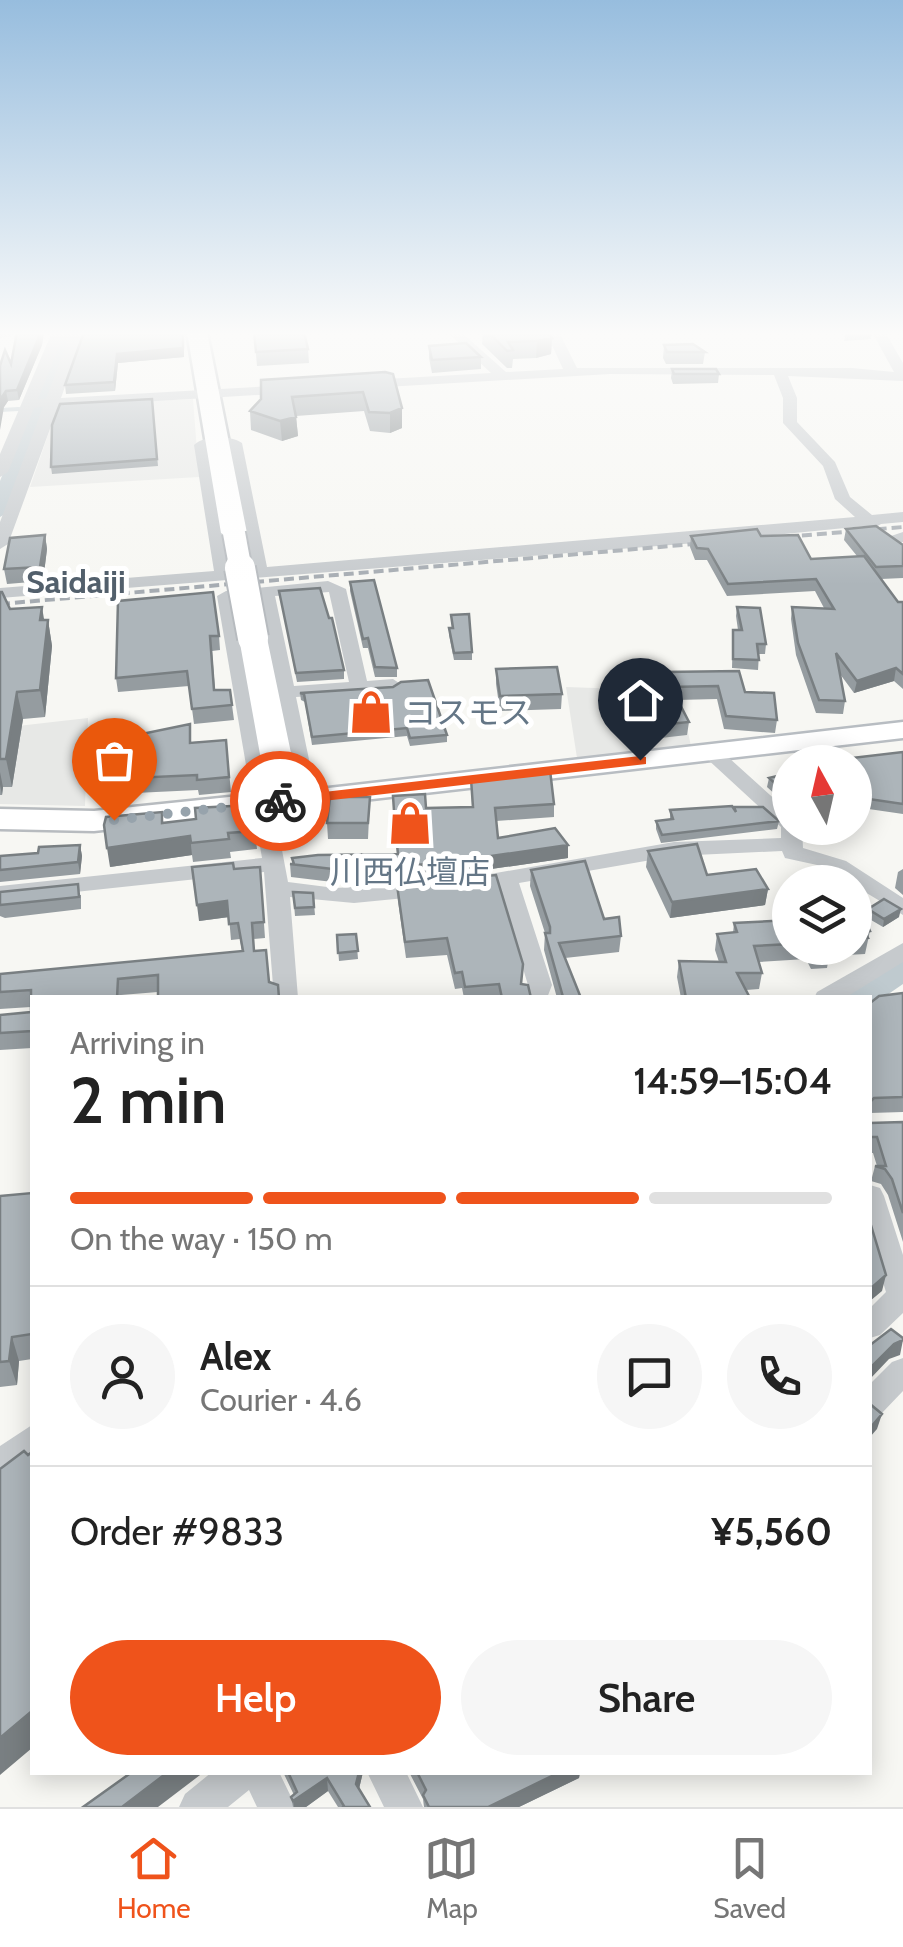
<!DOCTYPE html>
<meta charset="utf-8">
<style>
body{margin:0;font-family:Cabin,"Noto Sans JP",sans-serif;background:#f6f6f6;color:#222;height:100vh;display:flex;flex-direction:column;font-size:38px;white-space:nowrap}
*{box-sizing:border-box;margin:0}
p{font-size:32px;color:#767676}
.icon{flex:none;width:55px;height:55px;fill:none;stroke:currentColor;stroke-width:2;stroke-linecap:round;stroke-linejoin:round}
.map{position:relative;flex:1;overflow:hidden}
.side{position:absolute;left:30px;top:995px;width:842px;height:780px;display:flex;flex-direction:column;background:#fff;border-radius:0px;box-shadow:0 5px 25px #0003}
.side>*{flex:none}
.needle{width:65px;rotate:352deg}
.buttons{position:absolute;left:772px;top:745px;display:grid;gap:20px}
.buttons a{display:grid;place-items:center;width:100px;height:100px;border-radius:50%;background:#fff;box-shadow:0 5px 25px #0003;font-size:50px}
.pin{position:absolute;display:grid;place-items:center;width:85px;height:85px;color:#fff;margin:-102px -42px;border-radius:50% 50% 50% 0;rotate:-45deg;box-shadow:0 0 10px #0007}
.pin .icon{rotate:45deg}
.courier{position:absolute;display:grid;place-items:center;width:100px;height:100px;margin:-50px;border:8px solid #ef531b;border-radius:50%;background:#fff;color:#222;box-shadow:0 2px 12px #0007}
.headline em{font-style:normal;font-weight:600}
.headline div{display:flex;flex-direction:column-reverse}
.headline{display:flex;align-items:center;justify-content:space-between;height:170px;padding:0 40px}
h1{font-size:65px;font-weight:600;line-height:75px}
.bar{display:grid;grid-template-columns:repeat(4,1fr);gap:15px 10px;align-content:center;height:120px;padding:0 40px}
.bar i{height:12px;border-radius:8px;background:#e0e0e0}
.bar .selected{background:#ef531b}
.bar p{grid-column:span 4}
.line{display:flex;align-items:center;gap:25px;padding:0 40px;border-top:2px solid #e0e0e0}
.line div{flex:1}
.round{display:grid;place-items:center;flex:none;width:105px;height:105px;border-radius:52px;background:#f6f6f6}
.button{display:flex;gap:20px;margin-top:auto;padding:20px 40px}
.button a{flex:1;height:115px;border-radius:60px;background:#ef531b;color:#fff;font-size:40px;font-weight:600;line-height:115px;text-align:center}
.button a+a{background:#f6f6f6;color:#222}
.tab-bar{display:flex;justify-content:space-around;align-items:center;height:140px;border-top:2px solid #e0e0e0;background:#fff;font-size:28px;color:#767676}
.tab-bar a{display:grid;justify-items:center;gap:5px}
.tab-bar .selected{color:#ef531b}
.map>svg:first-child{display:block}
</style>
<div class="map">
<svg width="903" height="1807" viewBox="0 0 903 1807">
<rect width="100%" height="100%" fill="#f7f7f3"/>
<!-- built -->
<path fill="#e7e8e6" d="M193,399L199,477L30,487L58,406Z
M566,687L679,691L691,746L577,758Z
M88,718L85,806L0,804V728Z"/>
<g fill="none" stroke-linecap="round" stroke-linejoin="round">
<!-- stream -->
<path stroke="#bfcacf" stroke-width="4" d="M0,410L19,409"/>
<!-- river -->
<path fill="#bfcacf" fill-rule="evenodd" d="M58,332H77L12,510L0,517V481Z
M903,957V984L871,1006L870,998H842C853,980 883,962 903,957Z"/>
<!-- secondary casing -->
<g stroke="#b8bdc2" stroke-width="5">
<path id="secondary" d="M903,722V738L285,809L271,801L285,793Z"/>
</g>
<!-- primary casing -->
<g stroke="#b7bbbf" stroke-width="5">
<path id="primary" d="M187,332H207L247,533L243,538L234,541L221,533Z
M253,630L267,638L301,801L296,808L94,831L0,829V809L94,811L267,793L239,638Z"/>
</g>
<!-- street -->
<path fill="#c6cacd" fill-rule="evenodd" d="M0,332H32L0,338Z
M52,332H65L38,399H46L71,332H84L61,398L291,385L298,389L291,393L58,407L8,544L0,549V522L43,407L34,408L8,472L0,477V454Z
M447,332H461L506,372L563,369L546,332H559L577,368H852L894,372L872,332H885L903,363V381L788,376L797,398V422L835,462L850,497L872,515L903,512V522L881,524L873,529L865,526L696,543L0,598V588L214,571L194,445C204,435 231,435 242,443L267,567L855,517L835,499L823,466L783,423V398L774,375L610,374L368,388L361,384L368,380L491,373ZM209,447H228L251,568L230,570Z
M903,532V542L890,544L882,539Z
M328,581L346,589L367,681L393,679L402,685L393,691L296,697L317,798L307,804L297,798L258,598L235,600L288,882L335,888L428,883L439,890L436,895L354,903L290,897L298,998H274L264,872L0,900V886L262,858L217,596L226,591ZM329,592L349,682L294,686L275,596Z
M711,746L718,748L790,813V828H802L803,848L846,861L903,898V915L855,886V882L817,865L785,858L782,851L674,856L519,883L552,985L547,998H523L528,985L498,886L462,889L459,884L462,879L674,842L781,838V827L704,756L701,752L704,748Z
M903,943V962L845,998H814L817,992Z
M870,1185L880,1188L884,1196L903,1255V1313L880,1335L870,1338V1308L886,1292L870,1240Z
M903,1358V1391L881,1414L870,1418V1384L892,1362Z
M32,1425V1458L0,1479V1446Z
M212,1772H279L296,1807H257L249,1790L228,1807H179L185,1794Z
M367,1772H406L423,1807H384Z"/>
<!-- secondary -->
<use href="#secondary" fill="#fff" fill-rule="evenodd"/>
<!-- primary -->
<use href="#primary" fill="#fff" fill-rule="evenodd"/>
<!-- rail -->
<path stroke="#a6acb2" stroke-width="4" stroke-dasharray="10 5" stroke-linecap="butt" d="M772,538L903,527
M0,604L717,542"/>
<!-- primary-bridge-far1 casing -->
<g stroke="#b7bbbf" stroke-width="26" stroke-linecap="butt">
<path id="primary-bridge-far1" d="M234,533L241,571"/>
</g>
<!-- primary-bridge casing -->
<g stroke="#b7bbbf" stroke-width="34" stroke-linecap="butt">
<path id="primary-bridge" d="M240,568L253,638"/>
</g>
<!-- primary-bridge-far1 -->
<use href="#primary-bridge-far1" stroke="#fff" stroke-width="22"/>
<!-- primary-bridge -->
<use href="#primary-bridge" stroke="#fff" stroke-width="30"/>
</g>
<!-- wall -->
<path fill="#959ca0" d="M17,332H44L42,345L19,400L8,401L4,407L0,366L11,364Z
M84,332L184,357L118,363L115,391L66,394L65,385Z
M254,332L308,349L309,363L257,366Z
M483,332H549L552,338L551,354L536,358L513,359L512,368H507L482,344Z
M846,332H872L871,339L844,341Z
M664,345L705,352L703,364H666L663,358Z
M429,346L481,357V369L432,373L429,358Z
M672,369L719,374L718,383L673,384L671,378Z
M393,374L402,408V428L390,433L370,431L364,411L296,416L298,436L282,441L251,430L250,411L261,399Z
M152,399L158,466L52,474L51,467Z
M846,529L903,545V578L881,579L898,602H903V689L894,681L854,693L840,674L845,701L843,714L816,713L796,655L791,619L792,607L824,608L815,591L727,596L707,560H695L690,547L691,536H761L811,559L857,556L844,540Z
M45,535L47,549L43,581L7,584L4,569Z
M350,582L397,668V677H375L368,648H363L350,591Z
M279,591L344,670V679L297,682Z
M0,592L10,609L48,620L52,646L45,717L23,719L12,787H3L2,795H0Z
M118,601L219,636L220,650L212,651L215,690H230L234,720L194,724L189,686L118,692L116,678Z
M737,607L766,644L765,654H759L758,670L732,668L733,630H738L736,616Z
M451,615L472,652V660H454L449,635V628H452Z
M496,669L562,694L561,709L500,711L496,684Z
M664,672L745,692L777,720L775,733L724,729L717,699L677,700L689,722L687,735L652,739L651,745L633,747L614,709L615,696L620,695V690L663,685Z
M300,693L447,735V742L410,746L407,736L312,745L305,702L301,700Z
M226,740L231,792L199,795L198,790L135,793L133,778L192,742Z
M903,752V814L855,807V762Z
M790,773V808L767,787L769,778Z
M471,779L554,804V817L496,821L498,838L568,858L443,876L341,883L291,877L290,864H293L292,858L398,854L423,841V839H395L393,796L426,808L472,807Z
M370,797L368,839H328L327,823Z
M670,810H734L779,821L777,829L661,843L656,829V821L670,820Z
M163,823L255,831L257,849L230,852L231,858L193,862L192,855L110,867Z
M80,845L82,856L80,874L0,882V856L38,853Z
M648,851L707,875L768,889L765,905L670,918L646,867Z
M260,867L265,938L253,939L254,951L158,992L121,995V998H32V1048L0,1050V1015L31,1012V1007L0,1009V974L242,951L240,939L231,940L229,917L199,921L234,869Z
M903,869V895L895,888L898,872Z
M531,870L604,919L621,936L619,952L565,958L581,998H557L544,950L545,933L530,886Z
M397,885L522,984L531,998H464L462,988L455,989L447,955L406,958L398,901Z
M0,892L81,895V909L5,918L0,916Z
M293,892L313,893L315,915L295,916Z
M855,909L870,931L865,954L829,956L827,968L811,969L806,959L759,962L762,973L759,989L746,990L750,998H681L677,977L679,961L719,962L715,950L717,934L733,933L734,923L790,920V948H855Z
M868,909L899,917L883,927L866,917Z
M356,934L358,959L339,961L337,935Z
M903,993V1112L870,1113V1003Z
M903,1122V1242L888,1195L881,1184L871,1181L875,1166H877L873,1153H870V1123Z
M32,1193V1359L19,1361L17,1385L0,1387V1196Z
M283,1772H363L359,1789L370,1807H338L328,1791L306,1807H293L291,1797L294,1795Z
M409,1772H580L579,1778L519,1807H424L423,1799Z"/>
<!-- shaded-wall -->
<path fill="#797f82" d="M41,332H44L42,345L19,400L17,390Z
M184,332V357L118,363L115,391L114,382L117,354Z
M552,338L551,354L536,358L537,341Z
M6,391L8,401L4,407L0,430V409L2,397Z
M402,408V428L390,433V413Z
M296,417L298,436L282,441L280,421Z
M45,535L47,549L43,581L40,567Z
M42,607L46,631L48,620L52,646L45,717L40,690V620Z
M896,668L894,681L854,693L857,681Z
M17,692L23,719L12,787L6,759Z
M0,772L3,787L2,795L0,785Z
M162,812L164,831L190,836L192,855L110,867L107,848L162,823Z
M80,845L82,856L80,874L78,862Z
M568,845V858L443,876V863Z
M768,889L765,905L670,918L672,902Z
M227,901L229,917L199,921L197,905Z
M901,909L899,917L883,927L884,919Z
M886,1275L882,1291L870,1301L871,1288Z
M12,1337L19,1361L17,1385L9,1361Z
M903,1340L900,1355L889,1359L870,1379L872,1366L894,1344Z
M882,1414L877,1429L870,1437V1428Z
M32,1711V1748L0,1775V1738Z
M168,1772H204L158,1807H122Z
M359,1772H363L357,1797L356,1784Z
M560,1772H580L579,1778L519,1807H488Z
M327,1778L328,1791L306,1807H294L293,1801Z"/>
<!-- building -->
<path fill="#adb5ba" stroke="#797f82" stroke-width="2.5" d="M17,332H41L17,390L6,391L2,397L0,409V366L5,350L11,364Z
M84,332H183V348L117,354L114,382L65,385Z
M254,332H304L308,349L256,352Z
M488,332H549L552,338L537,341L508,342L513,350L507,351Z
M466,343L481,357L432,360L429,346Z
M693,344L705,352H667L664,345Z
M672,369H716L719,374H674Z
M385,372L393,374L402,408L390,413L369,412L363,392L292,397L296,417L280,421L250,411L261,399V380Z
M152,399L157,459L51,467L52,425L60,404Z
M876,526L903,545V566L876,567L846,529Z
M757,529L761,536L798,535L811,559L864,556L898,602H903V674L896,668L857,681L836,653L845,701L819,700L798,643L792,607L834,609L816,579L728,584L708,549L697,548L691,536Z
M45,535L40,567L4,569L10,538Z
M374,580L397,668L375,667L368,638L363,639L350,582Z
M320,588L329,618H332L344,670L296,673L279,591Z
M0,592H2L10,609L42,607L40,620H48L40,690L17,692L6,759H0Z
M213,592L219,636H210L214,690H230L232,705L192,709L187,671L116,678L118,601Z
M737,607L760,608L766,644H757L759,660L733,659V630H742Z
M469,614L472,652L454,653L449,628H453L451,615Z
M557,667L562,694L500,696L496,669Z
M739,671L745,692L774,693L777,720L726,716L718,686L671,687L689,722L649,726L652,732L634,734L615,696L622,695L620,690L666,685L664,672Z
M428,680L447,735L410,738L407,728L312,737L304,694L300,693L393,687L401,682Z
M190,724V743L226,740L229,777L197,780V775L133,778L132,736Z
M903,752V804L855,797V762H818Z
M550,770L554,804L495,808L498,838L555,828L568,845L443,863L341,870L290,864H294L292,858L318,855L398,854L397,845L424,841L423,826H395L393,796L425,794L426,808L473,807L471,779Z
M790,773V797L769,778Z
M330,797H370L368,823H327Z
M250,805L255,831L228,833L229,839L191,843L190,836L107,848L104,825L106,817L162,812V823L196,819L195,808Z
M732,806L736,812L734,807H763L779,821L662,835L656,821L673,819L670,810Z
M697,844L707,875L756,869L768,889L672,902L648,851Z
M80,845L78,862L0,870V856L38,853L39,847Z
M585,861L604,919L619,917L621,936L559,943L581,998H560L563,997L545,933H550V927L531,870Z
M233,863L234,869L260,867L264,922L252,923L254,951L266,950L269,982L278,985L279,998H158V975L118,979L117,998H32V1031L0,1033V1015L31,1012V990L0,992V974L243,951L238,923L229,924L227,901L197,905L192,867Z
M496,875L523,964L521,984L528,985L531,998H502L499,984L465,987L462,972L455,973L447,938L405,942L397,885Z
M78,884L79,897L0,905V892Z
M293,892L313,893L314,907L295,908Z
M884,899L901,909L884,919L868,909Z
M855,909H860L870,931L865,932L868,938L855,939Z
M790,920V944L754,946L762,973H737L750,998H686L679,961L726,962L717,934L737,932L734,923Z
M356,934L358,951L338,953L337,935Z
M812,948H829L830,951L814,953Z
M903,993V1097L874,1098L870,1102V1003L879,996Z
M903,1122V1213L892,1179L885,1169L875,1166H886L877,1137H870V1123Z
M32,1193V1334L12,1337L9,1361L0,1362V1196Z
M870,1222L886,1275L871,1288L870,1297Z
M891,1329L903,1338V1340L894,1344L872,1366L870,1381V1345Z
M870,1404L882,1414L870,1428Z
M24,1451L28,1455L32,1452V1711L0,1738V1469Z
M132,1772H168L122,1807H83Z
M288,1772H359L356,1784L370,1807H343L344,1806L327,1778L293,1801L291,1797L297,1792Z
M417,1772H560L488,1807H429L423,1795L426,1790Z"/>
<!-- sky -->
<linearGradient id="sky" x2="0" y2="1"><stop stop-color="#97bdde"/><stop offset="0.57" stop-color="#fbfbfa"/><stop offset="1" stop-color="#fbfbfa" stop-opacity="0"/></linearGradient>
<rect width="903" height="585" fill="url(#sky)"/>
<!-- route -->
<path fill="#ef531b" d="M640,756L646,757V764L280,806L273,801L280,797Z"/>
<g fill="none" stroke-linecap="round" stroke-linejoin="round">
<!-- done -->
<path stroke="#97a3ac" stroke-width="10" stroke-dasharray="0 18" d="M114,820L280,801"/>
</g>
<!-- icons -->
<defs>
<g id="shop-bare" transform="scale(3.45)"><path d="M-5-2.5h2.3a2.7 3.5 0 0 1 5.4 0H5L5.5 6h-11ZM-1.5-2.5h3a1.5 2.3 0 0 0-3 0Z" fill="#ef531b" stroke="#fff" stroke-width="2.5" paint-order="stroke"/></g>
</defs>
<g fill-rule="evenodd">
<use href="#shop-bare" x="371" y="712"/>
<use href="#shop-bare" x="410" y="823"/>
</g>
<g text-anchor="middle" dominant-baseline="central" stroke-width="10" stroke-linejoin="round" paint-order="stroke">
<!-- far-quarter labels -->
<g font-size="32" font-weight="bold" fill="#525f6b" stroke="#fff">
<text x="76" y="581">Saidaiji</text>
</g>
<!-- poi labels -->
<g font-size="32" fill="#647686" stroke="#fff" text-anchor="start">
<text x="404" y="712">コスモス</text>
<text x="410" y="871" text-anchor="middle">川西仏壇店</text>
</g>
</g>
</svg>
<div class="buttons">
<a><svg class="needle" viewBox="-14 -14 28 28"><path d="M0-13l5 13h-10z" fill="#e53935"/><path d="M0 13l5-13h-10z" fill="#767676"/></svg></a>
<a><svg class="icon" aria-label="layers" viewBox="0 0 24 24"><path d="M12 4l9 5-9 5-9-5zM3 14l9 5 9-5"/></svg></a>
</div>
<div class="pin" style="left:114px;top:820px;background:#ea580c"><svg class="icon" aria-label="bag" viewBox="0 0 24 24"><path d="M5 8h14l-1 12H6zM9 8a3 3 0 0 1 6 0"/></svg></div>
<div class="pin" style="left:640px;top:760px;background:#1f2937"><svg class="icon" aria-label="home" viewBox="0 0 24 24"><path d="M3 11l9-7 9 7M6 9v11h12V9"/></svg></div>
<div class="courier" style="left:280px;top:801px"><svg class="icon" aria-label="bike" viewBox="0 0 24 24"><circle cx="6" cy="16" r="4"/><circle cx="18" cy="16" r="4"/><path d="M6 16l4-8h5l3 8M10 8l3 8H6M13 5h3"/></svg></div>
<section class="side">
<div class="headline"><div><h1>2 min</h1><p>Arriving in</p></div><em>14:59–15:04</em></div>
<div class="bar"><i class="selected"></i><i class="selected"></i><i class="selected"></i><i></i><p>On the way · 150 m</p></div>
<div class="line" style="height:180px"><a class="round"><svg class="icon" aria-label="person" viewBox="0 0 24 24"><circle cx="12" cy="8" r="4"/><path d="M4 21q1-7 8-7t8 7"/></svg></a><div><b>Alex</b><p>Courier · 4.6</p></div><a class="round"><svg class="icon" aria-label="chat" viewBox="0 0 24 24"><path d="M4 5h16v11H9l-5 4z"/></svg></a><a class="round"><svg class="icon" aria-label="phone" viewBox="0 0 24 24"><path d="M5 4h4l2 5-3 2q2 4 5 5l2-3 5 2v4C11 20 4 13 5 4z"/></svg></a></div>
<div class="line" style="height:130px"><div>Order #9833</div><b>¥5,560</b></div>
<div class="button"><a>Help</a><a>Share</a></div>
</section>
</div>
<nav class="tab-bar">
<a class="selected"><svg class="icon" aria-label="home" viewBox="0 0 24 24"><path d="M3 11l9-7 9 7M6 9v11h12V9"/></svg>Home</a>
<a><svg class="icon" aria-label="map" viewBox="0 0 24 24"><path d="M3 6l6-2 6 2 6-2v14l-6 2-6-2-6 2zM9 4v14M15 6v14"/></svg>Map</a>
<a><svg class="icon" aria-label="saved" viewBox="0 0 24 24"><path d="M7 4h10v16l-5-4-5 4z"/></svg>Saved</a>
</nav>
